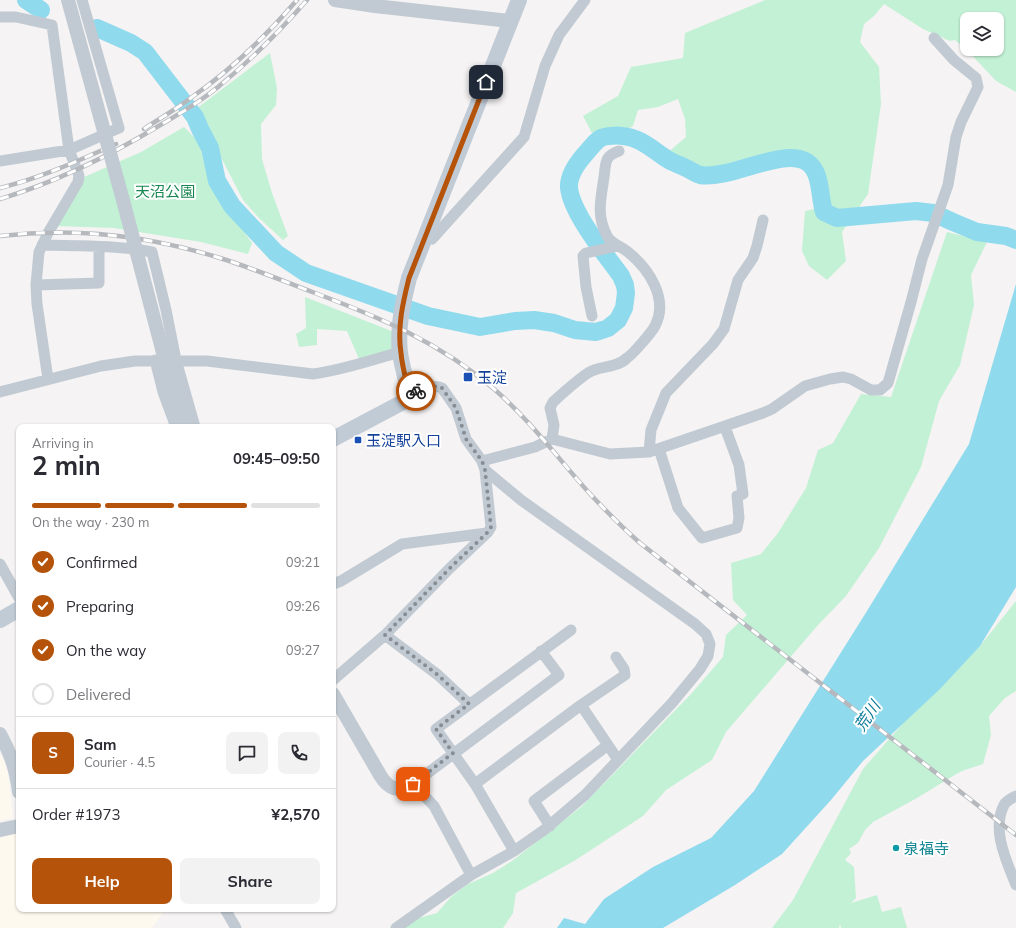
<!DOCTYPE html>
<meta charset="utf-8">
<style>
body{margin:0;font-family:Mulish,"Noto Sans JP",sans-serif;background:#f2f2f3;color:#2b2b33;height:100vh;display:flex;flex-direction:column;font-size:15px;white-space:nowrap}
*{box-sizing:border-box;margin:0}
p{font-size:13px;color:#7c7c81}
.icon{flex:none;width:22px;height:22px;fill:none;stroke:currentColor;stroke-width:2;stroke-linecap:round;stroke-linejoin:round}
.map{position:relative;flex:1;overflow:hidden}
.drawer{position:absolute;left:16px;top:424px;width:320px;height:488px;display:flex;flex-direction:column;background:#fff;border-radius:8px;box-shadow:0 1px 3px #0004}
.drawer>*{flex:none}
.fabs{position:absolute;left:960px;top:12px;display:grid;gap:8px}
.fabs a{display:grid;place-items:center;width:44px;height:44px;border-radius:8px;background:#fff;box-shadow:0 1px 3px #0004;font-size:20px}
.pin{position:absolute;display:grid;place-items:center;width:34px;height:34px;color:#fff;margin:-17px;border-radius:8px;box-shadow:0 2px 6px #0006}
.courier{position:absolute;display:grid;place-items:center;width:40px;height:40px;margin:-20px;border:3px solid #b45309;border-radius:50%;background:#fff;color:#222;box-shadow:0 1px 5px #0007}
.overview em{font-style:normal;font-weight:700}
.overview div{display:flex;flex-direction:column-reverse}
.overview{display:flex;align-items:center;justify-content:space-between;height:68px;padding:0 16px}
h1{font-size:26px;font-weight:700;line-height:30px}
.bar{display:grid;grid-template-columns:repeat(4,1fr);gap:6px 4px;align-content:center;height:48px;padding:0 16px}
.bar i{height:5px;border-radius:3px;background:#e1e1e2}
.bar .on{background:#b45309}
.bar p{grid-column:span 4}
.line{display:flex;align-items:center;gap:10px;padding:0 16px;border-top:1px solid #e1e1e2}
.line div{flex:1}
.round{display:grid;place-items:center;flex:none;width:42px;height:42px;border-radius:8px;background:#f2f2f3}
ol{padding:0 16px;list-style:none}
li{display:flex;align-items:center;gap:12px;height:44px}
li p{margin-inline-start:auto}
li .icon{padding:4px;border-radius:50%;background:#b45309;color:#fff;stroke-width:4}
li:last-child{color:#7c7c81}
li i{width:22px;height:22px;border:2px solid #e1e1e2;border-radius:50%}
.action{display:flex;gap:8px;margin-top:auto;padding:8px 16px}
.action a{flex:1;height:46px;border-radius:8px;background:#b45309;color:#fff;font-size:16px;font-weight:700;line-height:46px;text-align:center}
.action a+a{background:#f2f2f3;color:#2b2b33}
.map>svg:first-child{display:block}
</style>
<div class="map">
<svg width="1016" height="928" viewBox="0 0 1016 928">
<rect width="100%" height="100%" fill="#f5f3f3"/>
<!-- commercial -->
<path fill="#fdf9ef" d="M0,753L5,763L8,773L13,818L0,821Z
M19,833V909H166L152,928H0V838Z"/>
<!-- green -->
<path fill="#c3f1d5" fill-rule="evenodd" d="M765,0H1016V92L996,81L968,51L955,40L950,41L923,29L884,4L874,16L864,24L860,42L879,67L881,104L868,194L842,232L846,261L827,280L809,266L802,251L805,211L819,208C820,202 822,196 823,190C824,177 816,161 803,157C795,154 791,157 782,152L710,172L698,171L687,167L666,154L686,137L685,119L678,99L658,107L638,110L633,126L628,129L592,133L583,116L618,96L631,67L683,58L685,33ZM967,19H997V49H967Z
M270,53L277,88L276,105L261,124L262,159L272,193L288,236L283,240L259,218L243,200L196,109Z
M184,127L199,142L210,185L252,243L248,254L201,242L114,228L56,226L82,178L141,152Z
M947,232L987,242L971,275L974,305L960,365L939,401L921,467L879,548L846,596L818,625L726,732L712,760L666,790L643,816L574,861L516,893L513,913L503,928H390L394,925L437,913L451,897L466,885L493,873L512,861L581,807L691,694L723,657L726,635L747,615L733,600L731,563L761,554L778,533L806,488L818,450L833,443L861,394L891,397Z
M305,297L394,332L395,349L359,359L347,331L317,329V345L299,347L296,334L306,328Z
M1016,601V691L1005,698L989,716L991,735L983,764L962,771L953,776L917,798L873,822L865,830L858,843L849,849L851,853L845,860L854,867L856,898L851,903L877,895L882,912L901,907L907,928H841L840,924L839,928H772L793,900L863,769L905,721L980,646Z"/>
<!-- water -->
<path fill="#90daee" d="M1016,284V587L980,646L940,689L863,761L831,800L782,854L735,885L663,928H557L564,918L585,924L604,899L653,867L711,838L754,791L867,611L969,444Z"/>
<g fill="none" stroke-linecap="round" stroke-linejoin="round">
<!-- river -->
<path stroke="#90daee" stroke-width="18" d="M26,0L41,10
M97,28L131,43L145,52L195,117L200,129L210,148L217,181L232,206L276,253L306,273L428,316L480,327L515,321L534,320L554,323L575,330L596,332L608,328L618,320L624,308L626,293L625,285L621,276C606,255 572,214 569,188C568,176 578,162 586,153C590,149 595,141 601,138C605,136 617,135 622,136C640,137 653,150 667,159C673,163 680,165 686,168C691,170 695,174 700,175C730,180 782,147 807,162C822,172 819,196 824,212L837,218L916,211L933,213L953,222L977,232L1006,236L1016,240"/>
<!-- minor -->
<path stroke="#c1cad2" stroke-width="11" d="M0,17H16L52,25L69,150L77,170L79,176L78,182L48,233L39,252L36,285L37,304L48,379
M0,161L69,150L119,128L82,0
M426,235L432,239L524,137L545,66L559,35L585,0
M42,245C78,246 116,245 152,252L166,310L176,360L195,427
M36,285L99,283V247
M592,316L586,287L583,256L586,253L617,246
M155,360L163,392L176,427
M0,392L101,366L135,361H207L313,374C343,370 371,360 400,352
M552,439L554,425L550,408L553,402C564,392 576,381 588,373C596,368 605,368 614,365C618,364 624,361 627,358C633,354 652,332 655,326C669,299 649,269 628,252C621,246 611,244 607,236C596,215 601,199 604,177C606,163 604,156 619,151
M659,449L678,508L702,538L737,528L739,518L737,496L743,494L739,465L725,427
M649,452L651,430L666,393L713,344L724,329L738,280L753,258L757,246L763,220
M482,461L535,447L552,439L610,454L649,452L763,413L772,409L805,386L830,379L843,377L851,379L871,390H880L888,383L911,302L922,259L948,185L956,137L961,122L978,87L976,78L954,60L934,38
M0,564L19,598
M333,584L341,581L402,544L487,533
M385,635L438,675L469,704
M333,680L385,635L449,569L488,532L491,527L485,470L482,461L466,439L456,408L442,388C433,383 418,391 409,393
M581,705L618,760
M475,784L581,705L625,675L624,669L616,657
M1016,796C1012,798 1006,801 1004,805C991,830 1007,862 1016,885
M550,826L534,801L608,745
M514,851L475,784L436,729L571,630
M471,875L434,806L413,784L559,675L541,651
M225,909L236,928
M396,928L471,875L514,851L544,830L585,795L672,703L700,669L708,656L710,644L706,634L695,624L521,500L485,470"/>
<!-- tertiary -->
<path stroke="#c1cad2" stroke-width="14" d="M68,0L79,40
M335,0L375,6L510,21
M167,368L185,427
M333,694L380,775C389,790 398,792 413,784
M0,734C11,754 16,769 19,792
M0,830L19,826"/>
<!-- secondary -->
<path stroke="#c1cbd6" stroke-width="16" d="M333,439L405,401L408,397L409,393C406,380 402,366 400,353C397,327 403,302 409,278L519,0
M0,620L19,609"/>
<!-- rail casing -->
<g stroke="#b5b8bd" stroke-width="4.5">
<path id="rail" d="M144,129C160,118 177,109 192,97C231,70 266,36 297,0
M0,188C40,178 78,161 116,144
M0,199C57,182 111,155 162,124C181,113 201,101 218,87C250,61 280,31 307,0
M0,236C74,227 150,236 220,258C252,268 283,281 315,293C381,318 439,342 494,389C531,421 559,460 592,496C607,512 623,528 640,543L1016,835"/>
</g>
<!-- rail -->
<use href="#rail" stroke="#fff" stroke-width="3" stroke-dasharray="9" stroke-linecap="butt"/>
<!-- tertiary-bridge -->
<path stroke="#c1cad2" stroke-width="14" d="M79,40L124,204L167,368"/>
</g>
<g fill="none" stroke-linecap="round" stroke-linejoin="round">
<!-- done -->
<path stroke="#868d94" stroke-width="4" stroke-dasharray="0 7.2" d="M413,784L453,753L436,729L469,704L438,675L385,635L449,569L488,532L491,527L485,470L482,461L466,439L456,408L442,388C434,384 425,389 416,391"/>
<!-- route -->
<path stroke="#b45309" stroke-width="5" d="M416,391L409,393C406,379 402,366 401,353C397,327 403,302 409,278L486,82"/>
</g>
<!-- markers -->
<g fill="#1a4fb4" stroke="#fff" stroke-width="1.5">
<rect x="463" y="372" width="10" height="10" rx="2"/>
<rect x="354" y="436" width="8" height="8" rx="2"/>
</g>
<circle fill="#0f9aa8" stroke="#fff" stroke-width="1.5" cx="896" cy="848" r="4"/>
<g text-anchor="middle" dominant-baseline="central" stroke-width="4" stroke-linejoin="round" paint-order="stroke">
<!-- park labels -->
<g font-size="15" fill="#17864f" stroke="#fff">
<text x="165" y="191">天沼公園</text>
</g>
<!-- transit labels -->
<g font-size="15" fill="#164399" stroke="#fff" text-anchor="start">
<text x="477" y="377">玉淀</text>
<text x="366" y="440">玉淀駅入口</text>
</g>
<!-- culture labels -->
<g font-size="15" fill="#0d838f" stroke="#fff" text-anchor="start">
<text x="904" y="848">泉福寺</text>
</g>
<!-- water labels -->
<g font-size="16" font-style="italic" fill="#0c7c9b" stroke="#fff">
<text transform="translate(867 716) rotate(-56)">荒川</text>
</g>
</g>
</svg>
<div class="fabs">
<a><svg class="icon" aria-label="layers" viewBox="0 0 24 24"><path d="M12 4l9 5-9 5-9-5zM3 14l9 5 9-5"/></svg></a>
</div>
<div class="pin" style="left:413px;top:784px;background:#ea580c"><svg class="icon" aria-label="bag" viewBox="0 0 24 24"><path d="M5 8h14l-1 12H6zM9 8a3 3 0 0 1 6 0"/></svg></div>
<div class="pin" style="left:486px;top:82px;background:#1f2937"><svg class="icon" aria-label="home" viewBox="0 0 24 24"><path d="M3 11l9-7 9 7M6 9v11h12V9"/></svg></div>
<div class="courier" style="left:416px;top:391px"><svg class="icon" aria-label="bike" viewBox="0 0 24 24"><circle cx="6" cy="16" r="4"/><circle cx="18" cy="16" r="4"/><path d="M6 16l4-8h5l3 8M10 8l3 8H6M13 5h3"/></svg></div>
<section class="drawer">
<div class="overview"><div><h1>2 min</h1><p>Arriving in</p></div><em>09:45–09:50</em></div>
<div class="bar"><i class="on"></i><i class="on"></i><i class="on"></i><i></i><p>On the way · 230 m</p></div>
<ol>
<li><svg class="icon" aria-label="check" viewBox="0 0 24 24"><path d="M5 12l5 5 9-10"/></svg>Confirmed<p>09:21</p></li>
<li><svg class="icon" aria-label="check" viewBox="0 0 24 24"><path d="M5 12l5 5 9-10"/></svg>Preparing<p>09:26</p></li>
<li><svg class="icon" aria-label="check" viewBox="0 0 24 24"><path d="M5 12l5 5 9-10"/></svg>On the way<p>09:27</p></li>
<li><i></i>Delivered</li>
</ol>
<div class="line" style="height:72px"><b class="round" style="background:#b45309;color:#fff">S</b><div><b>Sam</b><p>Courier · 4.5</p></div><a class="round"><svg class="icon" aria-label="chat" viewBox="0 0 24 24"><path d="M4 5h16v11H9l-5 4z"/></svg></a><a class="round"><svg class="icon" aria-label="phone" viewBox="0 0 24 24"><path d="M5 4h4l2 5-3 2q2 4 5 5l2-3 5 2v4C11 20 4 13 5 4z"/></svg></a></div>
<div class="line" style="height:52px"><div>Order #1973</div><b>¥2,570</b></div>
<div class="action"><a>Help</a><a>Share</a></div>
</section>
</div>
